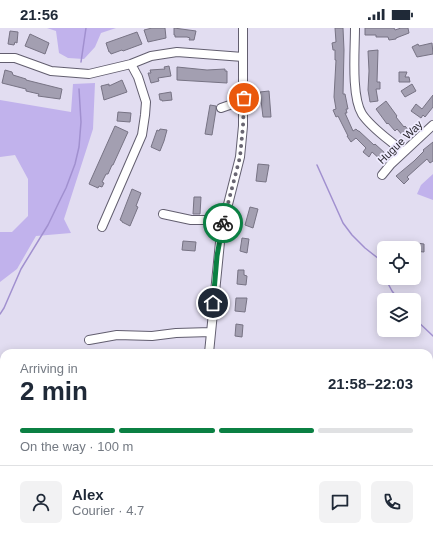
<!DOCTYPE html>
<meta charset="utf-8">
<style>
body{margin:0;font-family:Arial,sans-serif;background:#f2f2f3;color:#1f2937;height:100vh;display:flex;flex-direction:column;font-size:15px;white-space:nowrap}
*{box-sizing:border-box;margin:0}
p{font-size:13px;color:#747a83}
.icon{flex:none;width:22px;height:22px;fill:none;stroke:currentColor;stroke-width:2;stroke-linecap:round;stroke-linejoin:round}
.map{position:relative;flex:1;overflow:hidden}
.panel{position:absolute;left:0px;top:321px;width:433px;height:196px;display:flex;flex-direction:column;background:#fff;border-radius:12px 12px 0 0;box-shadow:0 2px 10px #0003}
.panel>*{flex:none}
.fabs{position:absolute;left:377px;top:213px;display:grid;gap:8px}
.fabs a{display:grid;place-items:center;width:44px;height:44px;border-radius:6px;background:#fff;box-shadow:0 2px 10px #0003;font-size:20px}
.pin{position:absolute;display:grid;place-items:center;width:34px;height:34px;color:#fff;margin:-17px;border:2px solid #fff;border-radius:50%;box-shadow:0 1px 4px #0007}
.courier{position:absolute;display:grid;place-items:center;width:40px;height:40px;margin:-20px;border:3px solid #0b8043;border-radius:50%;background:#fff;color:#222;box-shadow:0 1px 5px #0007}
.overview em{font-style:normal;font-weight:700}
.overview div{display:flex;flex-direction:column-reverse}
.overview{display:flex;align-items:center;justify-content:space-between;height:68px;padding:0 20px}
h1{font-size:26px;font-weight:700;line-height:30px}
.bar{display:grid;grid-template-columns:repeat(4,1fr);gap:6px 4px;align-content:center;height:48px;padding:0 20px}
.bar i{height:5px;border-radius:3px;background:#e0e1e3}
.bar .selected{background:#0b8043}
.bar p{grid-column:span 4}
.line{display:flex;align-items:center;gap:10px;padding:0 20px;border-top:1px solid #e0e1e3}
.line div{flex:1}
.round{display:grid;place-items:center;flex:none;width:42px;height:42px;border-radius:6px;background:#f2f2f3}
.status{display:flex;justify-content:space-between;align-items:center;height:28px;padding:0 20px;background:#fff;direction:ltr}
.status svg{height:11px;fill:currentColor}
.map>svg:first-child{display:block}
</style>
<div class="status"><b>21:56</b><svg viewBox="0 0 49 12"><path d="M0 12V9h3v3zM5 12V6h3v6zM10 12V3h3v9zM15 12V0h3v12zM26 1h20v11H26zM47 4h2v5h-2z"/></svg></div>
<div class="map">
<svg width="433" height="517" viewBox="0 0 433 517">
<rect width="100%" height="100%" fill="#e2ddf1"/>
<!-- green -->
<path fill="#c1b2ec" d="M47,0H116L101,5L95,19L84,31L68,30L59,25L56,3Z
M95,55L93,101L64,191L71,205L36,208L17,241L0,254V204H12L28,188V151L15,127L0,129V72L71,84L73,56Z
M433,146V172L417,166L421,157Z
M0,358H4V411L0,406Z
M433,448V517H343L348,513H429V451Z"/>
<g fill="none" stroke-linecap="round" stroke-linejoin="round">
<!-- stream -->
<path stroke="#a190cf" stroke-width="1.5" d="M81,34L86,0
M317,137L343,195L352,207L365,220L379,231L380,234
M383,244L384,247
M385,250L392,263L399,272
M0,286L4,280L21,241L48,197L61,170L66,160L75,136L79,119L81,94L79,61
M414,290L433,308
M429,445L433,448
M429,470L433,464
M380,517L385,513"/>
</g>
<!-- building -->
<path fill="#a39fb1" stroke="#777384" d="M152,0H165L166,10L148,14L144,2Z
M174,0L196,3L194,12H189L190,10L187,9H175V7H174Z
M335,0H343L344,22L343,66H345L348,81H346L347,85H345L353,103L356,101L358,103H359L374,117L375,116L386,126L381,132L372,124L369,129L363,124L366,120L356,110L351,114L347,108H348L338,88L336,89L333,82L336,81L334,69L336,32H335V22H333L332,15L336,14Z
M365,0H394L395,2L401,0H408L409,5L396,10V11L389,12L388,9H376V7H365Z
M10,3L18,4L17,15L15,14L14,17L8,16Z
M137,4L142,16L123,23L122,22L111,26L110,24H109L106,15Z
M30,6L49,15L45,26L25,18Z
M432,15L433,26L417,29L412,19L418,16L419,18Z
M378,22L377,54H380V61H376L378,73L370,74L368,62L369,43L368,23Z
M169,38L171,48L158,50L159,53L151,55L148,45H151L150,42L165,41L164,39Z
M177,39L207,42L225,41V43H227V55L177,52Z
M5,42L12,44L13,47L26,51V52L62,61L60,71L38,68L39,66L26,63V61L2,55Z
M399,44H407L405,49H409L410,54H399Z
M122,52L127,64L104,72L101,58L109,56V58Z
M412,56L416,63L405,69L401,63Z
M269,63L271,89H263L260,64Z
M171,64L172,72L162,73V72H160L159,66Z
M433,67V79L425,89L423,87L421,90L411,83L416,76L422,81Z
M386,73L397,88L396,89L404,99L405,98L410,104L404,109L397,101L395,103L388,95L387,96L376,81Z
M210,77L216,78V82L212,107L205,106Z
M118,84L131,85L130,94L117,93Z
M115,98L128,104L113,137H112L108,146H106L102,154L104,155L102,159L99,158L98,160L89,156Z
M160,101L167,102L164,113L160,123L151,119L157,102L159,103Z
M433,114V133L430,135L427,131L407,149L409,151L404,156L396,148L414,133L424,123L423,122Z
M258,136L269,137L266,154L256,153Z
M132,161L141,165L136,178L138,179L130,198L122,194V193L120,192Z
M194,169H201L200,186H193Z
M250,179L258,181L253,200L245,197Z
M242,210L249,211L247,225L240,223Z
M183,213L196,214L195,223L182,222Z
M410,214L424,216V224L414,223V220H410Z
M238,242H244V247L247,248L246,257L237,256Z
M236,270H247L245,284L235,283Z
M236,296L243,297L242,309L235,308Z"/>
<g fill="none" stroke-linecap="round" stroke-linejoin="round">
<!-- minor casing -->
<g stroke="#625e6f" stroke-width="10">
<path id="minor" d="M355,0C355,22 351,68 362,86C372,101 390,112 403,124
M0,30H15L51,43L89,46L131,36L151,28L177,24L243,29
M221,80L244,72
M382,147L391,136L433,97
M163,186L191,192H223
M102,199L142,107L145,87L146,74L138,49L131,36
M89,312L117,307L152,308L176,305L211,304
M209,325L221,204L240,129L243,98V0
M0,475L4,480
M28,513L31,517
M223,513L224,517
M196,517L199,513"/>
</g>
<!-- path -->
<path stroke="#a29ead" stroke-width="1" stroke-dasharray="3 2" stroke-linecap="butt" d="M429,458L433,455
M365,517L368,513"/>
<!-- minor -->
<use href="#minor" stroke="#fff" stroke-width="8"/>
</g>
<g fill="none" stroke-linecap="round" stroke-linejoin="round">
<!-- done -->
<path stroke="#696672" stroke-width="4" stroke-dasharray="0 7.2" d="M223,195L240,129L243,98L244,70"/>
<!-- route -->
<path stroke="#0b8043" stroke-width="5" d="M213,275L217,228L223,195"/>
</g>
<g text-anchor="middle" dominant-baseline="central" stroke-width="3.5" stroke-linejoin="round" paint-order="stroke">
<!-- street labels -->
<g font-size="11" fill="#28262d" stroke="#efebff">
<text transform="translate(400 114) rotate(-44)">Hugue Way</text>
</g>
</g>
</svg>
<div class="fabs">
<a><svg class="icon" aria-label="locate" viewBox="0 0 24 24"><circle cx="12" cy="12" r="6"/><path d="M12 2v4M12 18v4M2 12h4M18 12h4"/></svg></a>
<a><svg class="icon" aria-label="layers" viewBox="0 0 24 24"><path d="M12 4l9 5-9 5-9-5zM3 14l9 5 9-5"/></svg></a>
</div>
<div class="pin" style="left:244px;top:70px;background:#ea580c"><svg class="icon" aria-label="bag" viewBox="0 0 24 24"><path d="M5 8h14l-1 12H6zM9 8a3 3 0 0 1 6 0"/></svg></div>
<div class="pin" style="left:213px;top:275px;background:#1f2937"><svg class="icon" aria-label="home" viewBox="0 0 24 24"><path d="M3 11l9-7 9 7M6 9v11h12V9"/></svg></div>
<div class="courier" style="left:223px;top:195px"><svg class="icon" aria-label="bike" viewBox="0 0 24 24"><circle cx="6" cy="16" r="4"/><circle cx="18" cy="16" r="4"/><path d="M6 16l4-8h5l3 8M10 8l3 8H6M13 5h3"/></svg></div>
<section class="panel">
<div class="overview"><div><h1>2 min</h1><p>Arriving in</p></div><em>21:58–22:03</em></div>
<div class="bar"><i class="selected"></i><i class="selected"></i><i class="selected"></i><i></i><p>On the way · 100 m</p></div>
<div class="line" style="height:72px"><a class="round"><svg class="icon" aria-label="person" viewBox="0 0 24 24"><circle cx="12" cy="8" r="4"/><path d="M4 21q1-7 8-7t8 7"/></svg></a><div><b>Alex</b><p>Courier · 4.7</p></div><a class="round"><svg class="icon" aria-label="chat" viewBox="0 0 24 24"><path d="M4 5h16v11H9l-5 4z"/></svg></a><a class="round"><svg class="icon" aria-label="phone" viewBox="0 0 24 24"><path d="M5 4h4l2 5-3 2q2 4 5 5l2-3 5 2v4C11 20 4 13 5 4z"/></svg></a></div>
</section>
</div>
